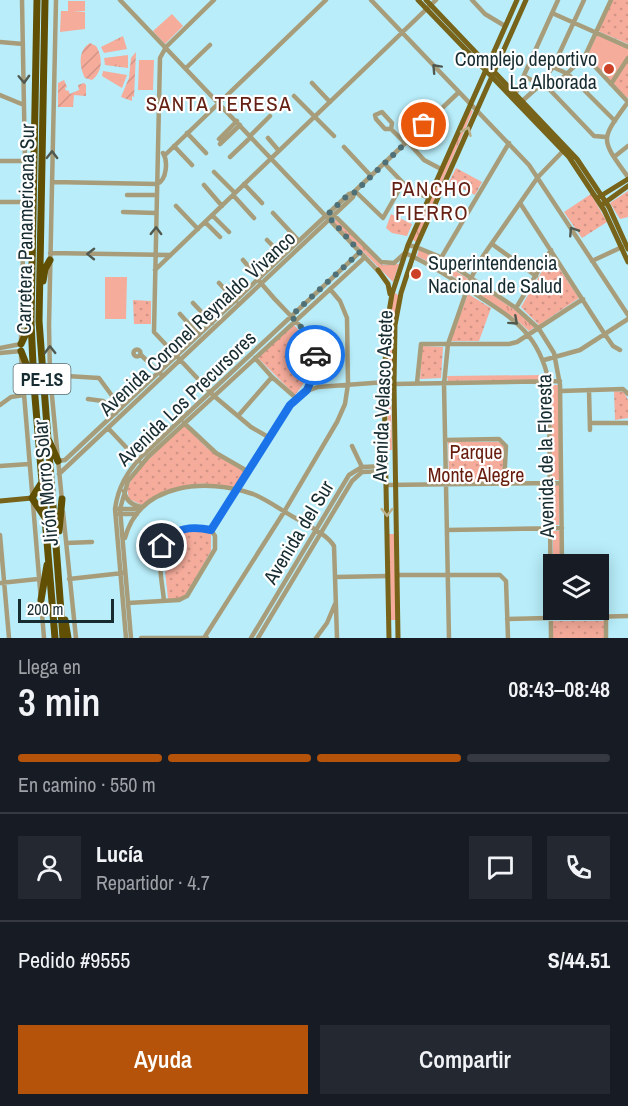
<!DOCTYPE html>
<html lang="es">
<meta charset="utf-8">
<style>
body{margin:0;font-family:"Archivo Narrow",sans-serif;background:#242831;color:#f1f3f6;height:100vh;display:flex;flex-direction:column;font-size:22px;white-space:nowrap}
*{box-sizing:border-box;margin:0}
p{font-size:20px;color:#9ea1a6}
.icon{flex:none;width:33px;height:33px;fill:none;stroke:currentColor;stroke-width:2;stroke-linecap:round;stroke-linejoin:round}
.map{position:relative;height:638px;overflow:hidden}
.details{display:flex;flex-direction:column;background:#171b24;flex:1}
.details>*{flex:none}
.fabs{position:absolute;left:543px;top:554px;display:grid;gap:12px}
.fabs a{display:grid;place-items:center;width:66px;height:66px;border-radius:0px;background:#171b24;box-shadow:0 3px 15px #0003;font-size:30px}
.scale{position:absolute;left:18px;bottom:15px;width:96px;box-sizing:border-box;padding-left:6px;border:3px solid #172c31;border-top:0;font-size:16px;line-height:21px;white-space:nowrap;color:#172c31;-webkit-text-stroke:4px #fff;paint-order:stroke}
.pin{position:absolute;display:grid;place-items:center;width:51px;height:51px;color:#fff;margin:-26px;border:3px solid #fff;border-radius:50%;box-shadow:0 2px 6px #0007}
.courier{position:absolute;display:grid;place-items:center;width:60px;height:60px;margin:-30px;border:4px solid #1a73e8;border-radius:50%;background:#fff;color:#222;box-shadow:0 2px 8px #0007}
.headline em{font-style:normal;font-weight:600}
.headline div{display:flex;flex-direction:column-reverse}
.headline{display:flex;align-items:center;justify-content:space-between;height:102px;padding:0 18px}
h1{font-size:39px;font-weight:600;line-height:45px}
.bar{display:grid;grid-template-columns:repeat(4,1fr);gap:9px 6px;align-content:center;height:72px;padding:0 18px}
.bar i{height:8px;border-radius:4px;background:#363941}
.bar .current{background:#b45309}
.bar p{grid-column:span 4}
.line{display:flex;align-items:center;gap:15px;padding:0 18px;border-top:2px solid #363941}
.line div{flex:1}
.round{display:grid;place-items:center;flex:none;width:63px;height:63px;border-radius:0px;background:#242831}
.button{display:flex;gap:12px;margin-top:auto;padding:12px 18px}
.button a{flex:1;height:69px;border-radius:0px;background:#b45309;color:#fff;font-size:24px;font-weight:600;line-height:69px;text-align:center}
.button a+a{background:#242831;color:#f1f3f6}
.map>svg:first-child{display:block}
</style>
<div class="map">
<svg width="628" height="638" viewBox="0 0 628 638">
<defs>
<pattern id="grass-tufts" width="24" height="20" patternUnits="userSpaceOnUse" patternTransform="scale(1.5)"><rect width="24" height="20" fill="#f6ac9b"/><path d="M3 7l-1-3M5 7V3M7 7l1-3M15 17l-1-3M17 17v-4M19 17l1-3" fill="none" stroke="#d29486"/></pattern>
<pattern id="park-dots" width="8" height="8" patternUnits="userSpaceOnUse" patternTransform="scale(1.5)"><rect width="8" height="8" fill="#f6ac9b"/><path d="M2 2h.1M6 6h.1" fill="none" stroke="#d29486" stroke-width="1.8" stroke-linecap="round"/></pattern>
<pattern id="garden-furrows" width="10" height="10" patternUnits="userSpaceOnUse" patternTransform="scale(1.5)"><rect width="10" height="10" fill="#f6ac9b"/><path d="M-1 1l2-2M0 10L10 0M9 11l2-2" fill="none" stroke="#d29486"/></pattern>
</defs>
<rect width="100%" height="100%" fill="#b8edf9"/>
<!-- grass -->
<path fill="url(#grass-tufts)" d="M123,36L127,49L104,53L101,47Z
M128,55V68L105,65L104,58Z
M103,71L127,75L122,88L102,76Z
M469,108L473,111L416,242L412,239Z
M336,219L383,265L399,264L393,282L334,222Z
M419,249L439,260L468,279L466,286L445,270L417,256Z
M472,281L515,310L535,327L529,331L513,317L471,290L469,288Z
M394,292L399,296L394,326L391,378H386L389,325Z
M546,375L547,378L544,380L448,381L447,376Z
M551,385H559V480H552Z
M387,389H391L392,450H388Z
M559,485V525H552V486Z
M553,531H560V564H554L553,596Z
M389,534H394L396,620H391Z"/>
<!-- park -->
<path fill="url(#park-dots)" d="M612,0H628V44L598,31Z
M628,60V97L627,98L613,83Z
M456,168L482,182L475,195L449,182Z
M628,191V217L620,219L610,203Z
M591,194L607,222L582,238L564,212Z
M391,214L412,224L407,236L392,233L386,228Z
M551,256L579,298L539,325L521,307Z
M468,294L491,308L479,341H450Z
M133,300L151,301V324H134Z
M294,325C318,351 317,369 295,395L258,358Z
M422,346L443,347L441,378L420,379Z
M614,391L624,392L628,400V418L615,420Z
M184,425L207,448L246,473L237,488C192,479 181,484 142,505L129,499L127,488L136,472Z
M448,442H498L502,444L504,447L503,482L449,483Z
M189,530H198L211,533V551L185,596L179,599H168C166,571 156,543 189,530Z
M553,621H606V638H553Z"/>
<!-- garden -->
<path fill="url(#garden-furrows)" d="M90,43L96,46C103,57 103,72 92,80L85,78C79,66 78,50 90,43Z
M136,52L134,97L132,96V101L121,97L129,78L131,58Z
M64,80L67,87L65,88L66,91L68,90L70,94L79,90L78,85L84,83L86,85V96L74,95L73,107H58V83Z"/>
<!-- pitch -->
<path fill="#f6ac9b" d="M68,1H85V11H73L85,12V29L60,32L61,11H68Z
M172,14L183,26L165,44L153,31Z
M597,35L628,49V56L611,82L587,57Z
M139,60H154L153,90H138Z
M105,277H127L126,319H105Z"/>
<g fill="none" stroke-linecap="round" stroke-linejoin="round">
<!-- minor -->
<path stroke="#a89d7b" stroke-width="4.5" d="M56,0L49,325L50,375L62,501
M120,0L379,272
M214,0L166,47L160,58L154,332L214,396L251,427L270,438
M371,0L529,165L628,315
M472,0L485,14L505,26
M552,13L628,47
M0,42L23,44
M585,56L628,102C600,141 600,138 628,177
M553,67L568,74L615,121
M186,68L210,45
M524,76L550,90L594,136L606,137
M312,83L330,102
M611,84L628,58
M550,90L585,56L611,0
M0,95L24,105
M515,95L558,0
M294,96L334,136
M520,103L539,86L553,67L584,0
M391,129L392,123L382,112L375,115L376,119L385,129H391L405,143
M187,133L206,153
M250,136L270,116
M268,138L279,151
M219,139L237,121
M407,141L424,160L441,169
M220,144L240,125
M174,146L192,165
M344,147L371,176
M165,155L326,0
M230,157L251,137
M614,157L628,146
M0,161H25
M384,163L408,188L428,198
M214,172L235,193
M52,182L157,184C167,180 168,161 163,153
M244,184L262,203
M204,185L222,206
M355,191L383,218L403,183
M127,195H156
M233,195L254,218
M0,202H24
M520,203L604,333L613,346L620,350
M176,206L198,229
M123,212L156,213
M273,213L299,241
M212,215L229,232
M327,215H334L381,262L394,263L405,253C428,263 448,276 469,290C510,317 538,330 549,382L551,638
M205,222L220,237
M267,240L283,256
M492,244L536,276
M408,245L416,247L438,256L516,308L539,329L554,353L560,385L562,564
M50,253L170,255
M441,258L509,143
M243,260L259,279
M592,261L622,247
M155,270L436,0
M260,282C269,293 279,304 289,314C316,342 323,351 307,390
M219,283L236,301
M193,303L212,323
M516,308L551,250
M180,314L199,335
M21,342L25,161L22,0
M0,348L21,344
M133.5 353a3.5 3.5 0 1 1 7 0a3.5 3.5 0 1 1-7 0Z
M0,353L21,351
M141,355L161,374
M21,357L44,638
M255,358L272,377L296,398
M544,360L580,350L628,319
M50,375L99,378L121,408
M417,383L421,344H509L517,342L583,299
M384,384L391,386L394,384L560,381
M589,390L590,430
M561,391L623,389L628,394
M88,399L103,401L116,413
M0,405L11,397L24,395
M238,416L272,377
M184,423L216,453L249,472
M590,423H628
M108,428L139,461
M446,440L499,439L506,446L504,484
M352,446L362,467
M58,461L65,460L349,194L353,193
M0,466L29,464
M59,474L353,197L355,191L459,92
M386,485L561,483
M124,491C126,501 133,506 143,507
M118,509H139
M63,512L76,638
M119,514H137
M211,530L290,405L302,393L318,387L386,382L394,384
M447,530L562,528
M0,535L9,638
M125,538C140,482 207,478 253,494C268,500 282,511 297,519C309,527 326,533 334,546L337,638
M66,543L92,542
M397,575H500L506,581L508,638
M336,577L388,576
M69,579L123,573
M0,583L38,579
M164,601C162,577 152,548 175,533C187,525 198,527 211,530
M128,603L179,600L187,596L215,549V536L211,530
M606,617V638
M507,619L628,616
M126,638L115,509C118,487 127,472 142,456L360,252
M131,638L120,509L128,481L148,457L365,257
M141,638H207
M204,638L284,512L337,422L345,404L348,384L347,318L340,301L330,289
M251,638L349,475L362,467L386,466
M258,638L352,481L362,472L386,471
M316,638L327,623L335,604
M449,638L444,384L448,344L471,278L483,256L538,177L565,149"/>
<!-- major -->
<path stroke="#776319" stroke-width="5" d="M418,0L569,157L604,210L628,262
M426,0L577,159L609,207L628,249
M599,197L628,179
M603,204L628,186
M378,270L388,284L390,294
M0,501L32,498
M389,638L384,384L387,324L392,294L408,245L517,0
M398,638L394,384L395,325L401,293L416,247L526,0"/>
<!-- highway -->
<path stroke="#614f03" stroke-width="7" d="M37,0L31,322L34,385L55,638
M45,0L39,321L63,638
M43,281L45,269L50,260
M21,344L29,327
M21,351L30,374
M49,441L58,461
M42,482L32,498L44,516
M59,531L62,499
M41,600L47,565
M65,620L68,638"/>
</g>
<!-- one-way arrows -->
<defs><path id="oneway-chevron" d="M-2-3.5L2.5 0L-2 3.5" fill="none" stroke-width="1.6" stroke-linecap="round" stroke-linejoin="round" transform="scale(1.5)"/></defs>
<g stroke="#51594f">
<use href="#oneway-chevron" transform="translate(436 68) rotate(-133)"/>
<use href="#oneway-chevron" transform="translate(24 79) rotate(88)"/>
<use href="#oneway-chevron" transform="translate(52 155) rotate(-89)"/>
<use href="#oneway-chevron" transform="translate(156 231) rotate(-89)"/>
<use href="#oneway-chevron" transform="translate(573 231) rotate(-123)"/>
<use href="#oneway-chevron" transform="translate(91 254) rotate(-179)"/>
<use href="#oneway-chevron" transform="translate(514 321) rotate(42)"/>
<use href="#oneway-chevron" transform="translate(50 350) rotate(-91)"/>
</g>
<g stroke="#bbb18c">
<use href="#oneway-chevron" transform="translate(467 131) rotate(-66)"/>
<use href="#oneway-chevron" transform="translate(387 512) rotate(89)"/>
</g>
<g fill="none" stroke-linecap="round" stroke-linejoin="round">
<!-- done -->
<path stroke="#4f7077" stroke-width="6" stroke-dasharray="0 10.8" d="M315,355L310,337L291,316L360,252L327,215L349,194L354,193L424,125"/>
<!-- route -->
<path stroke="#1a73e8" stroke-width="8" d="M162,546C173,527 192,526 211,530L290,405L307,390L313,376L315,355"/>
</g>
<!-- markers -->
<g fill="#cc4127" stroke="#fff" stroke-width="2">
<circle cx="609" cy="69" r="6"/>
<circle cx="416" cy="274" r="6"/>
</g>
<g text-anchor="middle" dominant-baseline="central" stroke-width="4.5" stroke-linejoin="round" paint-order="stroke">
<!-- shield labels -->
<rect fill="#fff" stroke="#5d6b6f" stroke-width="1.5" x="13.5" y="364" width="57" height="30" rx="4.5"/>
<g font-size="18" font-weight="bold" fill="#172c31">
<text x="42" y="379">PE-1S</text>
</g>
<!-- poi labels -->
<g font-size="20" fill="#172c31" stroke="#fff" text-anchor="end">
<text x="597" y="58">Complejo deportivo<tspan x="597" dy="23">La Alborada</tspan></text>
<text x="428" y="262" text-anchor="start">Superintendencia<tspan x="428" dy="23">Nacional de Salud</tspan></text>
</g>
<!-- street labels -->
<g font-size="20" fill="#172c31" stroke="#fff">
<text transform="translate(25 229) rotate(-89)">Carretera Panamericana Sur</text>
<text transform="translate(197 323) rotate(-43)">Avenida Coronel Reynaldo Vivanco</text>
<text transform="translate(382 396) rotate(-88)">Avenida Velasco Astete</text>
<text transform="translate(186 398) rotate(-44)">Avenida Los Precursores</text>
<text transform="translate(545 456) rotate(-91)">Avenida de la Floresta</text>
<text transform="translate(45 483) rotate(-95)">Jirón Morro Solar</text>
<text transform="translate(298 532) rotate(-59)">Avenida del Sur</text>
</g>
<!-- park labels -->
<g font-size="20" fill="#681c0e" stroke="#fff">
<text x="476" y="451">Parque<tspan x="476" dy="23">Monte Alegre</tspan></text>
</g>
<!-- neighbourhood labels -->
<g font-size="21" letter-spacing="1.5" fill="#632013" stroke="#fff">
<text x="219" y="103">SANTA TERESA</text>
<text x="432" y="188">PANCHO<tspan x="432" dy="24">FIERRO</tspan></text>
</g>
</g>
</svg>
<div class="fabs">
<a><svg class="icon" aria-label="layers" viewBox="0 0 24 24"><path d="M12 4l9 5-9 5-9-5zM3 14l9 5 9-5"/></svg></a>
</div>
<div class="scale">200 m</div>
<div class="pin" style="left:424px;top:125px;background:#ea580c"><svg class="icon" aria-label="bag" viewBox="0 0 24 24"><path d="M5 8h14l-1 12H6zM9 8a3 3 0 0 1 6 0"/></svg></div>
<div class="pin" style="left:162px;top:546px;background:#1f2937"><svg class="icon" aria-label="home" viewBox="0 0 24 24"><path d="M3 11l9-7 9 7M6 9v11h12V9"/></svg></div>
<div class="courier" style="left:315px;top:355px"><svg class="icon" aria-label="car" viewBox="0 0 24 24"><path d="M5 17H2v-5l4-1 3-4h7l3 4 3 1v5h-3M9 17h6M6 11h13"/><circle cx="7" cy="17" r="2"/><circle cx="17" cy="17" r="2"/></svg></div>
</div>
<section class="details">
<div class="headline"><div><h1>3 min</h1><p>Llega en</p></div><em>08:43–08:48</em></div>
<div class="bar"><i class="current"></i><i class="current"></i><i class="current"></i><i></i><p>En camino · 550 m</p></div>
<div class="line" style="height:108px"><a class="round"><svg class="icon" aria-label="person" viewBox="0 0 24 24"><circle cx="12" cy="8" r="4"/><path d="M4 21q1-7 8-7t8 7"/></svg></a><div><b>Lucía</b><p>Repartidor · 4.7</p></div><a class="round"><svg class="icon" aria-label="chat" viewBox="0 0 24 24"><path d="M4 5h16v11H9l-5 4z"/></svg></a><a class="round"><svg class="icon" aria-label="phone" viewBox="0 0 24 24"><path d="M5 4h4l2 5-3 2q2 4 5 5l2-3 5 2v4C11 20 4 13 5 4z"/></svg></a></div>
<div class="line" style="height:78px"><div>Pedido #9555</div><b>S/44.51</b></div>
<div class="button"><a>Ayuda</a><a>Compartir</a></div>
</section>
